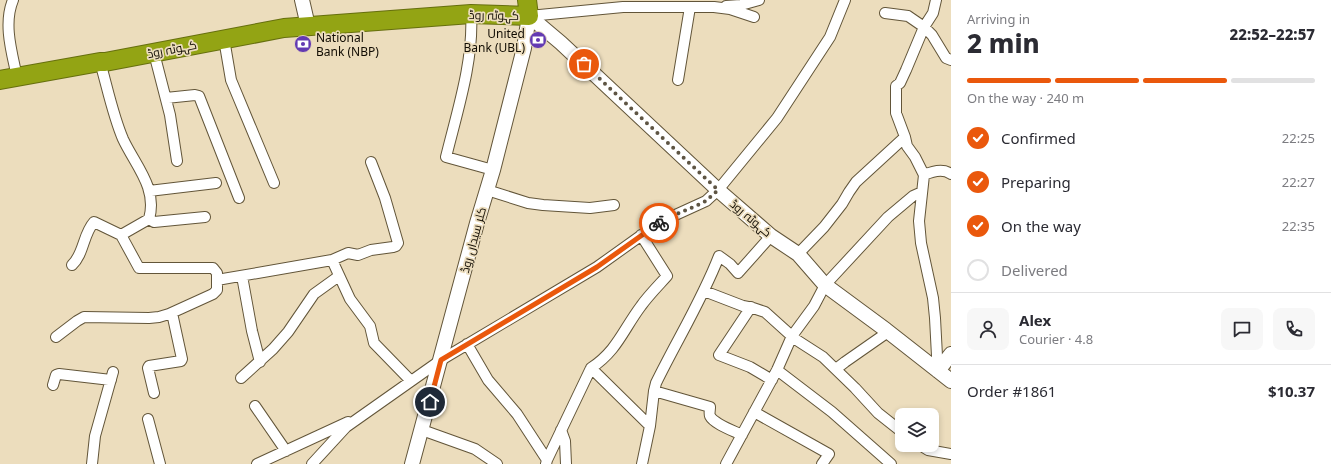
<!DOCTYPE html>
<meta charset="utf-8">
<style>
body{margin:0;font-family:"Noto Sans",Cairo,sans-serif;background:#f7f7f7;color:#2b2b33;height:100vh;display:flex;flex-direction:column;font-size:15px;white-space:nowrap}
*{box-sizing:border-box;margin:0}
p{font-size:13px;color:#7c7c81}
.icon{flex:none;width:22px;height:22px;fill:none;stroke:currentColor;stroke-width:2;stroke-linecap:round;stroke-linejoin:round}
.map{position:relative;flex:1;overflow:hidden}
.drawer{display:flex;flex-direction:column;background:#fff;width:380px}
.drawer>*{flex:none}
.fabs{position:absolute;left:895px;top:408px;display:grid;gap:8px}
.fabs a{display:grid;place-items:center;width:44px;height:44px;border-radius:8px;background:#fff;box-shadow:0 2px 6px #0003;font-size:20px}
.pin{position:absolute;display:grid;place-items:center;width:34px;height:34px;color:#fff;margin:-17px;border:2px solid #fff;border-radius:50%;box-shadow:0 1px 4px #0007}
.courier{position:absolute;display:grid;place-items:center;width:40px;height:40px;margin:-20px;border:3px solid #ea580c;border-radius:50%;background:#fff;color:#222;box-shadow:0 1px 5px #0007}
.headline em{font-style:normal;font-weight:800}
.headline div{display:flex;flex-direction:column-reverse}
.headline{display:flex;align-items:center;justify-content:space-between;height:68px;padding:0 16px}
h1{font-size:26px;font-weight:800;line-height:30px}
.bar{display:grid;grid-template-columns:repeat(4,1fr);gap:6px 4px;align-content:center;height:48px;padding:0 16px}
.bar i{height:5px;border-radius:3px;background:#e1e1e2}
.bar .selected{background:#ea580c}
.bar p{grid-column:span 4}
.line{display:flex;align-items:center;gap:10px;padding:0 16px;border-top:1px solid #e1e1e2}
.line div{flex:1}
.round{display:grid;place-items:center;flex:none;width:42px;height:42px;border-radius:8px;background:#f7f7f7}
ol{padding:0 16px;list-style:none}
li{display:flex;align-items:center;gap:12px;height:44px}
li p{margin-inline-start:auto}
li .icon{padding:4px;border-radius:50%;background:#ea580c;color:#fff;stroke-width:4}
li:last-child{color:#7c7c81}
li i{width:22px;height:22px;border:2px solid #e1e1e2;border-radius:50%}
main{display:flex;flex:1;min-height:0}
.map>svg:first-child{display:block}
</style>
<main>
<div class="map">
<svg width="951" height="464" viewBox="0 0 951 464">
<rect width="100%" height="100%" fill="#ecddbd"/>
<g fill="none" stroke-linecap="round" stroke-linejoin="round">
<!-- street casing -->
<g stroke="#625539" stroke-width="12">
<path id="street" d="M13,0C3,24 12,53 17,77
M726,6L741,5L759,0
M885,13L908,16L924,27L932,35L946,58L951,60
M471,14C474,60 457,112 446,157L493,170
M529,16L623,7H714L730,9L754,17
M224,39L231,80L274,183
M154,53L170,115L177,161
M100,62C107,86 113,116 123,139C135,165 158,188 149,219L121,235L139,268H213L217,273V280L332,260L350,299L370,326L374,343L411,381
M678,80L690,7
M166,98L195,95L199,96L239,198
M905,137L896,113V86L900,83L906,70L924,27L933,13L936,0
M924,175C933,171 943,168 951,174
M487,190L528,203L543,205L590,208L614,205
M149,191L216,183
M149,219L154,222L205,217
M798,254L824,227L842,204L849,192L856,182L905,137L907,146L915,157L924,175L919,221L921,243L933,298L935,318L937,356L936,369
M332,260L348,253L358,255L371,250L393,247L396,246L398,243L385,198L371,162
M72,265C84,254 83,234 94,222L121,235
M242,276L252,331L260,362
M704,291L743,306L753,308L765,312L795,339L823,357L855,388L878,413L902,432
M751,307L719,355L750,367L772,380
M56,337L77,321L84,317L149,318L159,317L169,314L213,294L217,290V280
M467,344L488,380L517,414L547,460L546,464
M591,368L650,426
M836,369L845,362L888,332
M777,370L832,412L891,464
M241,378L273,349L288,332L314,294L339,276
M53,385L56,375L59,374L111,380
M654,391L710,407C710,410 709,414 710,416C714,424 734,431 742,435
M154,393L148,368L149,366L181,361L182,359L172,313
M255,406L286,451
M754,412L829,454L822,464
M148,419L160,464
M422,430L475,449L497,464
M561,430L565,441L566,464
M920,445L928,450L951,454
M547,460L591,368C617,351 623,330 641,306C648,296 658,286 667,276L641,235
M92,464L95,436L113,372
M257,464L348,422
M312,464L346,427L441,360L597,267L660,222L706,201L718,190L777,118L830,37L845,0
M642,464L650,426L654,391L656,383C677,340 702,300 719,256L730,264L738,273L771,236
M726,464L777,370L792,336L814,306L825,285L888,217L913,196L922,192"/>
</g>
<!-- secondary casing -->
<g stroke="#625539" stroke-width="16">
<path id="secondary" d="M302,0L308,26
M529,16L561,43L718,190L771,236L798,254L825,285L886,330L951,381
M938,371L951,354
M412,464L477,223L493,170L524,48L529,16"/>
</g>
<!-- highway casing -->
<g stroke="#666f0e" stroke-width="20">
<path id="highway" d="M0,80L100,62H105L284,28L471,14L529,16L527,0"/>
</g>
<!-- street -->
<use href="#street" stroke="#fff" stroke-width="10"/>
<!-- secondary -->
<use href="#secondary" stroke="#fff" stroke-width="14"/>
<!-- highway -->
<use href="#highway" stroke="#93a414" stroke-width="18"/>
</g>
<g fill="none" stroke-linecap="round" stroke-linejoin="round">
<!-- done -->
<path stroke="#5e5544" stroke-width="4" stroke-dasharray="0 7.2" d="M584,64L718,190L706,201L698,205L679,213L659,223"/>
<!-- route -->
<path stroke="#ea580c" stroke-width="5" d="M430,402L441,360L597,267L659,223"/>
</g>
<!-- icons -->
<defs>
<g id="bank-disc" transform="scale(0.9)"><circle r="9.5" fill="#633ab2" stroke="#ecddbd"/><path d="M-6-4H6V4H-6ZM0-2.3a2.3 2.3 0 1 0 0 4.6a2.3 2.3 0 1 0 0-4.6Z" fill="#fff"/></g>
</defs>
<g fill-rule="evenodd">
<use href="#bank-disc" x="538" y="40"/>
<use href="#bank-disc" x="303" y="44"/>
</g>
<g text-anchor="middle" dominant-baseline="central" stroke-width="3.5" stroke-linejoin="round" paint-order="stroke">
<!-- street labels -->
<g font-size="12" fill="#110c03" stroke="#ecddbd">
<text transform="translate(494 15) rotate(1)">کہوٹہ روڈ</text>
<text transform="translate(172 49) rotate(-11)">کہوٹہ روڈ</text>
<text transform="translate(751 218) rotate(40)">کہوٹہ روڈ</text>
<text transform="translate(473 240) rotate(-75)">کلر سیداں روڈ</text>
</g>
<!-- poi labels -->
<g font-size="12" fill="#110c03" stroke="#ecddbd" text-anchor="end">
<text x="525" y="33">United<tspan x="525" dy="14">Bank (UBL)</tspan></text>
<text x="316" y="37" text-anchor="start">National<tspan x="316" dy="14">Bank (NBP)</tspan></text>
</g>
</g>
</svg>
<div class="fabs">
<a><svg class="icon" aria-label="layers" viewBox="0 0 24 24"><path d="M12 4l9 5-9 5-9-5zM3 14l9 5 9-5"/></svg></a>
</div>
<div class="pin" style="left:584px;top:64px;background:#ea580c"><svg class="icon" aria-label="bag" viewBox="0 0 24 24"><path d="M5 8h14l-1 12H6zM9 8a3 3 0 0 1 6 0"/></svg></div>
<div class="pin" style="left:430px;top:402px;background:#1f2937"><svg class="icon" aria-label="home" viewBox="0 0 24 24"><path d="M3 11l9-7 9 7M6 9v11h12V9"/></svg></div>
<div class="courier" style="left:659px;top:223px"><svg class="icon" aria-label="bike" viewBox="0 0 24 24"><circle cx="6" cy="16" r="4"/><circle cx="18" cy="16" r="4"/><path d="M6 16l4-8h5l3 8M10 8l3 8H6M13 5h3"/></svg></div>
</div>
<section class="drawer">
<div class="headline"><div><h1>2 min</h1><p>Arriving in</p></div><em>22:52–22:57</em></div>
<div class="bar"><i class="selected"></i><i class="selected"></i><i class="selected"></i><i></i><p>On the way · 240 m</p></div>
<ol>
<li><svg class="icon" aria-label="check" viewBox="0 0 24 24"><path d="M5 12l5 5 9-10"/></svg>Confirmed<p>22:25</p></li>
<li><svg class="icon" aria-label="check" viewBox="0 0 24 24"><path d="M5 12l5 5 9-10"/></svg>Preparing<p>22:27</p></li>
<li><svg class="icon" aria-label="check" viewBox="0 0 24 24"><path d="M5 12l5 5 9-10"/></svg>On the way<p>22:35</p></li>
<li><i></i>Delivered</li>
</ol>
<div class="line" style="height:72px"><a class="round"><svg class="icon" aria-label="person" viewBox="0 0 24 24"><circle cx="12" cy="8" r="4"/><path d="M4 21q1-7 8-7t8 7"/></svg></a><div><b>Alex</b><p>Courier · 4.8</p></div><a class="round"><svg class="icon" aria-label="chat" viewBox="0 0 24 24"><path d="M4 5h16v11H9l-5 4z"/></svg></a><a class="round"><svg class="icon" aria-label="phone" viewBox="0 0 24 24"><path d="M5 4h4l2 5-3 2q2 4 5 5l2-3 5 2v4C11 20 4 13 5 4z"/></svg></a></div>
<div class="line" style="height:52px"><div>Order #1861</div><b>$10.37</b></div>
</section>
</main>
